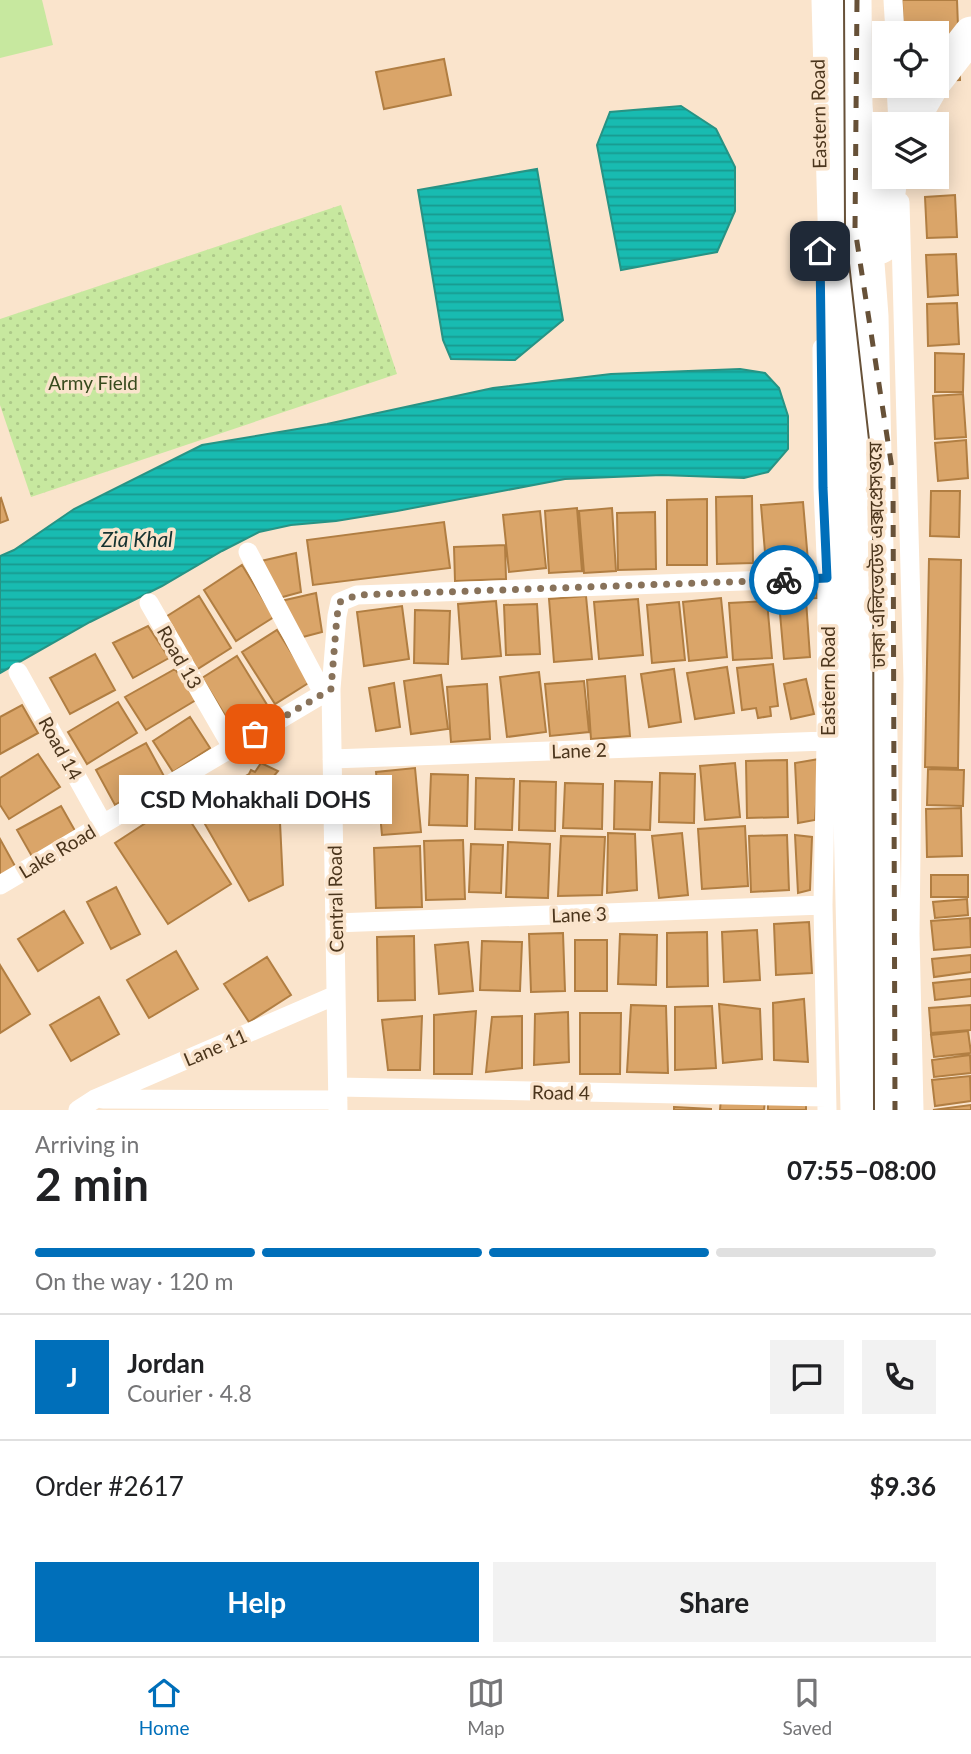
<!DOCTYPE html>
<meta charset="utf-8">
<style>
body{margin:0;font-family:Lato,"Noto Sans Bengali",sans-serif;background:#f2f2f2;color:#202124;height:100vh;display:flex;flex-direction:column;font-size:26px;white-space:nowrap}
*{box-sizing:border-box;margin:0}
p{font-size:23px;color:#757577}
.icon{flex:none;width:38px;height:38px;fill:none;stroke:currentColor;stroke-width:2;stroke-linecap:round;stroke-linejoin:round}
.map{position:relative;height:1110px;overflow:hidden}
.panel{display:flex;flex-direction:column;background:#fff;flex:1}
.panel>*{flex:none}
.controls{position:absolute;left:872px;top:21px;display:grid;gap:14px}
.controls a{display:grid;place-items:center;width:77px;height:77px;border-radius:0px;background:#fff;box-shadow:0 4px 18px #0003;font-size:35px}
.pin{position:absolute;display:grid;place-items:center;width:60px;height:60px;color:#fff;margin:-30px;border-radius:14px;box-shadow:0 4px 10px #0006}
.courier{position:absolute;display:grid;place-items:center;width:70px;height:70px;margin:-35px;border:5px solid #006fba;border-radius:50%;background:#fff;color:#222;box-shadow:0 2px 9px #0007}
.bubble{position:absolute;height:49px;border-radius:0px;background:#fff;box-shadow:0 4px 18px #0003;font-size:23px;font-weight:700;line-height:49px;text-align:center}
.summary em{font-style:normal;font-weight:700}
.summary div{display:flex;flex-direction:column-reverse}
.summary{display:flex;align-items:center;justify-content:space-between;height:119px;padding:0 35px}
h1{font-size:46px;font-weight:700;line-height:52px}
.bar{display:grid;grid-template-columns:repeat(4,1fr);gap:10px 7px;align-content:center;height:84px;padding:0 35px}
.bar i{height:9px;border-radius:5px;background:#e0e0e0}
.bar .active{background:#006fba}
.bar p{grid-column:span 4}
.line{display:flex;align-items:center;gap:18px;padding:0 35px;border-top:2px solid #e0e0e0}
.line div{flex:1}
.round{display:grid;place-items:center;flex:none;width:74px;height:74px;border-radius:0px;background:#f2f2f2}
.primary-button{display:flex;gap:14px;margin-top:auto;padding:14px 35px}
.primary-button a{flex:1;height:80px;border-radius:0px;background:#006fba;color:#fff;font-size:28px;font-weight:700;line-height:80px;text-align:center}
.primary-button a+a{background:#f2f2f2;color:#202124}
.tabs{display:flex;justify-content:space-around;align-items:center;height:98px;border-top:2px solid #e0e0e0;background:#fff;font-size:19px;color:#757577}
.tabs a{display:grid;justify-items:center;gap:4px}
.tabs .active{color:#006fba}
.map>svg:first-child{display:block}
</style>
<div class="map">
<svg width="971" height="1110" viewBox="0 0 971 1110">
<defs>
<pattern id="grass-dots" width="8" height="8" patternUnits="userSpaceOnUse" patternTransform="scale(1.75)"><rect width="8" height="8" fill="#c7e89f"/><path d="M2 2h.1M6 6h.1" fill="none" stroke="#acc888" stroke-width="1.8" stroke-linecap="round"/></pattern>
<pattern id="water-rules" width="6" height="5" patternUnits="userSpaceOnUse" patternTransform="scale(1.75)"><rect width="6" height="5" fill="#18bbb1"/><path d="M0 2.5h6" fill="none" stroke="#18998f"/></pattern>
</defs>
<rect width="100%" height="100%" fill="#fae4cc"/>
<!-- grass -->
<path fill="url(#grass-dots)" d="M341,205L397,374L31,497L0,405V319Z"/>
<!-- garden -->
<path fill="#c7e89f" d="M0,0H42L53,45L0,58Z"/>
<!-- water -->
<path fill="url(#water-rules)" stroke="#279384" stroke-width="2" d="M681,106L716,129L735,167V211L717,252L621,270L597,145L610,112Z
M537,169L563,320L515,360L451,359L443,340L418,190Z
M740,369L765,373L779,388L788,416V449L768,472L744,478L662,475L565,479L397,511L336,521L291,525L259,532L222,551L162,586L90,622L0,673V556L14,550L74,509L202,445L327,424L493,388L611,374Z"/>
<!-- building -->
<path fill="#daa569" stroke="#b17e42" stroke-width="2" d="M902,0H957L960,80L936,81V33H903Z
M444,59L451,95L384,109L376,72Z
M955,195L957,237L927,238L925,197Z
M956,254L958,295L928,297L926,255Z
M957,303L959,344L928,346L927,304Z
M935,353L964,354L963,392H935Z
M963,394L966,437L935,439L933,396Z
M966,440L968,478L938,481L935,443Z
M931,491H960L959,537L930,536Z
M752,496L753,563L717,564L716,497Z
M1,498L8,520L0,523V499Z
M707,499V565H667V500Z
M803,502L808,561L766,564L761,505Z
M577,508L582,571L549,573L545,511Z
M612,508L616,571L584,573L579,511Z
M540,511L546,568L509,572L503,515Z
M655,512L656,569L618,570L617,513Z
M444,522L450,568L313,585L307,540Z
M505,545L506,579L455,581L454,547Z
M296,553L301,592L279,598L261,561Z
M929,559L961,560L958,768L925,767Z
M242,565L274,617L236,641L204,590Z
M816,582L817,598L777,600L776,583Z
M316,593L322,632L299,638L281,601Z
M199,596L231,648L196,670L164,618Z
M586,596L592,659L554,662L549,599Z
M721,598L727,657L689,661L683,602Z
M638,599L643,655L599,659L594,602Z
M806,600L810,657L784,659L779,602Z
M496,601L501,656L462,659L458,604Z
M767,601L772,658L733,660L729,603Z
M679,602L685,660L652,663L647,605Z
M537,604L540,654L506,655L504,605Z
M402,606L409,659L364,666L357,612Z
M415,610L450,611L448,664L414,663Z
M148,626L169,658L133,678L113,643Z
M277,630L310,682L275,704L242,652Z
M95,654L115,690L70,714L50,678Z
M237,656L269,708L234,730L202,678Z
M773,664L778,706L770,707L771,716L758,718L756,708L742,710L737,668Z
M727,667L734,713L695,719L687,673Z
M175,669L196,700L146,730L125,697Z
M674,669L681,722L649,727L641,674Z
M539,672L546,732L507,737L500,677Z
M441,675L448,729L411,734L404,681Z
M625,676L630,736L591,739L587,680Z
M806,679L814,714L791,719L784,684Z
M584,681L589,732L550,736L545,684Z
M394,683L400,727L376,731L369,688Z
M487,684L490,739L451,742L447,687Z
M118,702L137,733L87,764L68,732Z
M22,705L38,733L0,754V717Z
M190,717L210,748L173,772L153,741Z
M146,743L165,778L115,805L96,770Z
M38,754L60,787L9,819L0,805V778Z
M819,759L815,820L798,823L795,763Z
M787,760L788,817L747,818L746,761Z
M261,763L278,771L273,777L278,780L283,885L249,901L194,805L249,774L251,770L255,772Z
M735,763L740,817L705,820L700,766Z
M415,768L421,832L382,835L376,772Z
M928,769L964,770L963,806L927,805Z
M660,773L695,774L694,823L659,822Z
M431,774L468,775L467,826L429,825Z
M476,778L514,779L512,830L475,829Z
M520,781L556,782L555,831L519,830Z
M615,781L652,782L650,830L614,829Z
M565,783L603,784L602,829L563,828Z
M178,802L231,884L168,924L115,843Z
M61,806L78,836L34,860L17,830Z
M961,808L962,856L927,857L926,809Z
M745,826L748,886L702,889L698,829Z
M608,833L635,834L637,890L607,893Z
M682,833L688,895L659,898L652,836Z
M787,835L789,890L751,892L749,836Z
M795,835L812,837L810,890L798,893Z
M561,836L605,837L602,895L558,896Z
M0,839L20,875L0,886Z
M463,840L465,899L426,900L424,841Z
M508,842L550,844L548,898L506,897Z
M471,844L503,845L501,893L469,892Z
M420,846L422,907L376,908L374,848Z
M931,875H968V897H931Z
M116,887L140,934L111,949L87,902Z
M967,899L968,915L935,918L933,902Z
M64,911L83,943L38,971L18,939Z
M970,918L971,947L934,950L931,921Z
M809,922L812,973L776,975L774,924Z
M757,930L760,980L724,982L722,932Z
M707,932L708,986L667,987V933Z
M563,933L565,991L531,992L529,934Z
M620,934L657,935L656,985L618,984Z
M414,936L415,1000L378,1001L377,937Z
M575,940H607V991H575Z
M482,941L522,942L520,991L480,990Z
M468,942L473,991L439,994L435,945Z
M176,951L198,989L149,1018L127,980Z
M971,955V972L934,977L932,959Z
M267,957L291,995L249,1022L224,984Z
M0,965L30,1014L0,1033Z
M971,979V996L935,1000L933,983Z
M99,997L119,1034L71,1061L50,1025Z
M804,999L808,1062L774,1060L773,1003Z
M719,1004L760,1009L762,1059L723,1063Z
M631,1005L666,1006L668,1073L627,1072Z
M971,1005V1030L931,1033L929,1008Z
M712,1006L716,1068L675,1070V1007Z
M476,1011L472,1074H434V1015Z
M568,1012L569,1062L534,1065L535,1014Z
M580,1013H621L620,1074H580Z
M422,1016L420,1070H388L382,1020Z
M522,1016V1068L486,1072L492,1017Z
M968,1031L971,1053L934,1057L931,1035Z
M970,1055L971,1073L934,1077L932,1060Z
M970,1076L971,1101L935,1106L932,1080Z
M721,1098L765,1100L764,1110H720Z
M806,1103V1110H768V1104Z
M971,1105V1110H933Z
M674,1107L711,1109V1110H674Z"/>
<g fill="none" stroke-linecap="round" stroke-linejoin="round">
<!-- street -->
<path stroke="#fff" stroke-width="19" d="M893,0L895,33
M896,86L898,124
M900,202L913,679L910,934L914,1110
M822,348L823,488L827,578L826,741L823,905L827,1110
M248,552L323,693
M149,603L232,747
M18,672L103,824
M332,759L826,741
M0,885L331,689
M335,923L823,905
M338,1087L826,1097
M103,1099L338,1100
M78,1110L95,1099L336,995
M338,1110L331,689L337,616L340,602L357,595L827,578"/>
<!-- highway -->
<path stroke="#fff" stroke-width="35" d="M829,0L847,649L858,1110
M854,0L855,105L871,316L888,1110
M936,79L971,34
M909,124L931,86
M881,246L890,177"/>
<!-- tram -->
<path stroke="#675138" stroke-width="2" d="M844,0L845,228L873,475L874,1110"/>
<!-- rail -->
<path stroke="#675138" stroke-width="5" stroke-dasharray="12 12" stroke-linecap="butt" d="M857,0L855,229L893,475L895,1110"/>
</g>
<g fill="none" stroke-linecap="round" stroke-linejoin="round">
<!-- done -->
<path stroke="#88725a" stroke-width="7" stroke-dasharray="0 12.6" d="M255,734L331,689L337,616L340,602L357,595L784,580"/>
<!-- route -->
<path stroke="#006fba" stroke-width="9" d="M784,580L827,578L823,488L820,251"/>
</g>
<g text-anchor="middle" dominant-baseline="central" stroke-width="7" stroke-linejoin="round" paint-order="stroke">
<!-- street labels -->
<g font-size="19" fill="#4b351c" stroke="#fae4cc">
<text transform="translate(818 114) rotate(-91)">Eastern Road</text>
<text transform="translate(876 555) rotate(-91)">ঢাকা এলিভেটেড এক্সপ্রেসওয়ে</text>
<text transform="translate(180 657) rotate(60)">Road 13</text>
<text transform="translate(827 681) rotate(-90)">Eastern Road</text>
<text transform="translate(61 748) rotate(61)">Road 14</text>
<text transform="translate(579 750) rotate(-2)">Lane 2</text>
<text transform="translate(57 851) rotate(-31)">Lake Road</text>
<text transform="translate(335 899) rotate(-91)">Central Road</text>
<text transform="translate(579 914) rotate(-2)">Lane 3</text>
<text transform="translate(215 1047) rotate(-23)">Lane 11</text>
<text transform="translate(561 1092) rotate(1)">Road 4</text>
</g>
<!-- park labels -->
<g font-size="19" fill="#374a1d" stroke="#fae4cc">
<text x="93" y="382">Army Field</text>
</g>
<!-- water labels -->
<g font-size="21" font-style="italic" fill="#153331" stroke="#fae4cc">
<text x="137" y="538">Zia Khal</text>
</g>
</g>
</svg>
<div class="controls">
<a><svg class="icon" aria-label="locate" viewBox="0 0 24 24"><circle cx="12" cy="12" r="6"/><path d="M12 2v4M12 18v4M2 12h4M18 12h4"/></svg></a>
<a><svg class="icon" aria-label="layers" viewBox="0 0 24 24"><path d="M12 4l9 5-9 5-9-5zM3 14l9 5 9-5"/></svg></a>
</div>
<div class="pin" style="left:255px;top:734px;background:#ea580c"><svg class="icon" aria-label="bag" viewBox="0 0 24 24"><path d="M5 8h14l-1 12H6zM9 8a3 3 0 0 1 6 0"/></svg></div>
<div class="pin" style="left:820px;top:251px;background:#1f2937"><svg class="icon" aria-label="home" viewBox="0 0 24 24"><path d="M3 11l9-7 9 7M6 9v11h12V9"/></svg></div>
<div class="courier" style="left:784px;top:580px"><svg class="icon" aria-label="bike" viewBox="0 0 24 24"><circle cx="6" cy="16" r="4"/><circle cx="18" cy="16" r="4"/><path d="M6 16l4-8h5l3 8M10 8l3 8H6M13 5h3"/></svg></div>
<div class="bubble" style="left:119px;top:775px;width:273px">CSD Mohakhali DOHS</div>
</div>
<section class="panel">
<div class="summary"><div><h1>2 min</h1><p>Arriving in</p></div><em>07:55–08:00</em></div>
<div class="bar"><i class="active"></i><i class="active"></i><i class="active"></i><i></i><p>On the way · 120 m</p></div>
<div class="line" style="height:126px"><b class="round" style="background:#006fba;color:#fff">J</b><div><b>Jordan</b><p>Courier · 4.8</p></div><a class="round"><svg class="icon" aria-label="chat" viewBox="0 0 24 24"><path d="M4 5h16v11H9l-5 4z"/></svg></a><a class="round"><svg class="icon" aria-label="phone" viewBox="0 0 24 24"><path d="M5 4h4l2 5-3 2q2 4 5 5l2-3 5 2v4C11 20 4 13 5 4z"/></svg></a></div>
<div class="line" style="height:91px"><div>Order #2617</div><b>$9.36</b></div>
<div class="primary-button"><a>Help</a><a>Share</a></div>
</section>
<nav class="tabs">
<a class="active"><svg class="icon" aria-label="home" viewBox="0 0 24 24"><path d="M3 11l9-7 9 7M6 9v11h12V9"/></svg>Home</a>
<a><svg class="icon" aria-label="map" viewBox="0 0 24 24"><path d="M3 6l6-2 6 2 6-2v14l-6 2-6-2-6 2zM9 4v14M15 6v14"/></svg>Map</a>
<a><svg class="icon" aria-label="saved" viewBox="0 0 24 24"><path d="M7 4h10v16l-5-4-5 4z"/></svg>Saved</a>
</nav>
